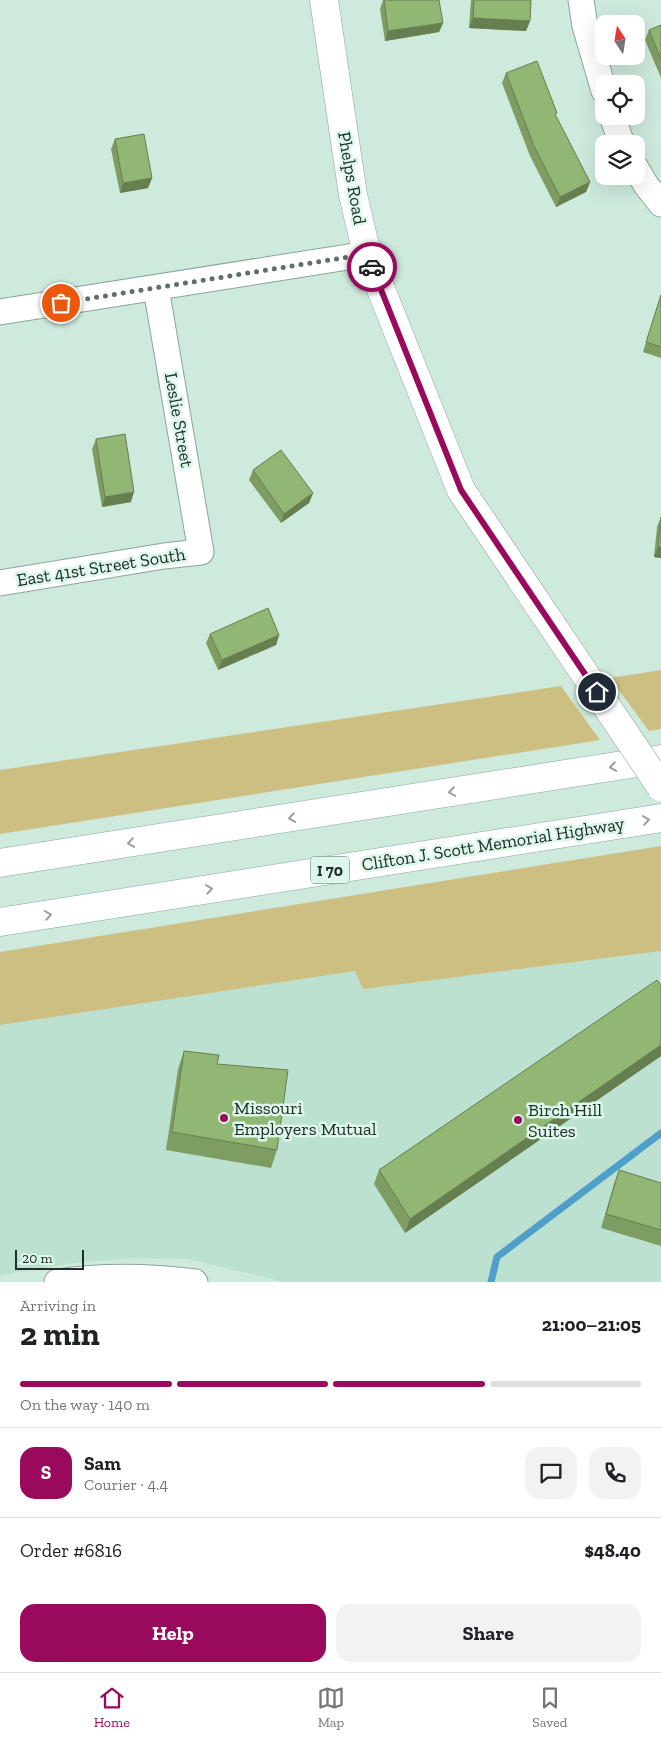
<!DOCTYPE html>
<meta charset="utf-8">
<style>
body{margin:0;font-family:"Zilla Slab",serif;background:#f2f2f2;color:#202124;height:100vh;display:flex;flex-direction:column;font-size:19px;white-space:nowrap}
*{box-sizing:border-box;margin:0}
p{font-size:16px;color:#757577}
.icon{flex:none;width:28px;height:28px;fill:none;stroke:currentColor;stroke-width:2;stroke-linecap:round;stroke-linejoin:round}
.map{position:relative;height:1282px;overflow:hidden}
.sheet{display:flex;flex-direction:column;background:#fff;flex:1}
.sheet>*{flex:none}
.needle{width:32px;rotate:348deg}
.fabs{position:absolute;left:595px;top:15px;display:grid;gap:10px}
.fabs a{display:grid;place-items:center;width:50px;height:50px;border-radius:10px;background:#fff;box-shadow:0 5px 20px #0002;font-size:25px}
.scale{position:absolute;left:15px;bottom:12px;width:69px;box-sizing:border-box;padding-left:5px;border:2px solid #222d28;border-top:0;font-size:14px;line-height:18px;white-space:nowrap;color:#222d28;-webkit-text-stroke:4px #dbf8ea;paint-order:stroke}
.pin{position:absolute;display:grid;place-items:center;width:42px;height:42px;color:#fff;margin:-21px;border:2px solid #fff;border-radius:50%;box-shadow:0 1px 5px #0007}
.courier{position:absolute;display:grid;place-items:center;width:50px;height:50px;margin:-25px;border:4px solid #990a5d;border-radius:50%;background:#fff;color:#222;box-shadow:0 1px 6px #0007}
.summary em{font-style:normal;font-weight:800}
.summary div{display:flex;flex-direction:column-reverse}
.summary{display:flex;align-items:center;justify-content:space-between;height:85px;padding:0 20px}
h1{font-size:32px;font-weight:800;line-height:38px}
.bar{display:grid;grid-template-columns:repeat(4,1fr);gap:8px 5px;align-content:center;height:60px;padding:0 20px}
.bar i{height:6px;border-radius:4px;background:#e0e0e0}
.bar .active{background:#990a5d}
.bar p{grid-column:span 4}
.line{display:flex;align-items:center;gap:12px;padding:0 20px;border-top:1px solid #e0e0e0}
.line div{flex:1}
.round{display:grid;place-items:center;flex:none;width:52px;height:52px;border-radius:15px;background:#f2f2f2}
.cta{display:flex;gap:10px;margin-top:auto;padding:10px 20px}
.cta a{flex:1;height:58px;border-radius:15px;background:#990a5d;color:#fff;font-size:20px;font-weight:800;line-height:58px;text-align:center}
.cta a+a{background:#f2f2f2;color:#202124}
.tabs{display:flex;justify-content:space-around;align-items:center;height:70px;border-top:1px solid #e0e0e0;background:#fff;font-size:14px;color:#757577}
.tabs a{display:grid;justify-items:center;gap:2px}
.tabs .active{color:#990a5d}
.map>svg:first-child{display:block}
</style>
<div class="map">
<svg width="661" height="1282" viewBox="0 0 661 1282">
<rect width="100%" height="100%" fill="#ceeadd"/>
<!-- built -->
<path fill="#bde1d1" d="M661,951V1282H284L188,1259L136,1258L74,1263L0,1275V1025L356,970L363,989Z"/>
<!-- green -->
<path fill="#cdbf82" d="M661,670V729L649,731L610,678Z
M561,686L600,740L0,834V770Z
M661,846V951L363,989L355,971L0,1025V952Z"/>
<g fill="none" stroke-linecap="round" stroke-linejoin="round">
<!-- stream -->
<path stroke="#509fca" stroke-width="7" d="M491,1282L497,1257L661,1133"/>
<!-- street casing -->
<g stroke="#8aa599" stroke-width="27">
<path id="street" d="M581,0L585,26L604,91
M612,116L622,144
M636,168L646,185L661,204
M0,312L367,254
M0,583L164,556L201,552L156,288
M57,1282C103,1275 149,1276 195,1282"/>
</g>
<!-- secondary casing -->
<g stroke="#8aa599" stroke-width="29">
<path id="secondary" d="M324,0L353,195L367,254L461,490L597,692"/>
</g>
<!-- highway casing -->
<g stroke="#8aa599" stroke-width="29">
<path id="highway" d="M0,863L661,759
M0,922L661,818"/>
</g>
<!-- street -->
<use href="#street" stroke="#fff" stroke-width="25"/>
<!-- secondary -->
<use href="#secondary" stroke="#fff" stroke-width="28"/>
<!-- highway -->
<use href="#highway" stroke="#fff" stroke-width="28"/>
<!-- secondary-bridge casing -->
<g stroke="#8aa599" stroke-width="29" stroke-linecap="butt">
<path id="secondary-bridge" d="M597,692L661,787"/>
</g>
<!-- secondary-bridge -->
<use href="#secondary-bridge" stroke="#fff" stroke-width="28"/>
</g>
<!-- wall -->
<path fill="#7e9d63" d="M383,0L443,23L439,32L385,41L380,9Z
M471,0H531L530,21L526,31L469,28Z
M661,25V78L645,40L649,30Z
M506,73L556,116L590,182L586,192L556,207L530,156L502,83Z
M115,139L152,178L148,188L120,193L111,149Z
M661,294V358L643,352Z
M96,439L131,502L102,507L92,449Z
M253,470L313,493L309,503L281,523L249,480Z
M661,517V558L654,557L657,527Z
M210,634L279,635L276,645L218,670L206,643Z
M661,985V1056L405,1233L374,1184L379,1170Z
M184,1051L217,1064L277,1150L271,1168L166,1150L178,1069Z
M619,1170L661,1183V1246L601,1228L614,1184Z"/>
<!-- shaded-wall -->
<path fill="#667f50" d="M473,18L530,21L526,31L469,28Z
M443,23L439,32L385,41L388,31Z
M152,178L148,188L120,193L123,183Z
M590,182L586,192L556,207L560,197Z
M134,492L131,502L102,507L105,497Z
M313,493L309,503L281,523L284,514Z
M658,547H661V558L654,557Z
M279,635L276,645L218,670L222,660Z
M661,1045V1056L405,1233L410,1219Z"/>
<!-- building -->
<path fill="#92b673" stroke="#667f50" d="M384,0H439L443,23L388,31Z
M474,0H531L530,21L473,18Z
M661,25V59L649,30Z
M537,61L557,113L555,114L590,182L560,197L534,146L506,73Z
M144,134L152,178L123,183L115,139Z
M661,295V347L646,342Z
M125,434L134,492L105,497L96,439Z
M281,450L313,493L284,514L253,470Z
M661,517V547H658Z
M268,608L279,635L222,660L210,634Z
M657,980L661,985V1045L410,1219L379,1170Z
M184,1051L219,1055L217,1064L288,1070L277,1150L172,1132Z
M619,1170L661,1183V1230L606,1214Z"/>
<!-- one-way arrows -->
<defs><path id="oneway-chevron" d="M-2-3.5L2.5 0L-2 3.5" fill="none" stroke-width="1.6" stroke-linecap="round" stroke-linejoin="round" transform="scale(1.25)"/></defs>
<g stroke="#9ca09e">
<use href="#oneway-chevron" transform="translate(613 767) rotate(171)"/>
<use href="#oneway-chevron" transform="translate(452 792) rotate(171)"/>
<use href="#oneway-chevron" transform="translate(292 818) rotate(171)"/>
<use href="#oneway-chevron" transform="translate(646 820) rotate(-9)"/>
<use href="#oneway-chevron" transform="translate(131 843) rotate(171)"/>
<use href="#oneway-chevron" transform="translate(209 889) rotate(-9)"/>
<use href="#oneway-chevron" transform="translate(48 915) rotate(-9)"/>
</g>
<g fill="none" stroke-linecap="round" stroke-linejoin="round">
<!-- done -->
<path stroke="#5e6f67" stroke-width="5" stroke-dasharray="0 9" d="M61,303L367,254L372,267"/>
<!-- route -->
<path stroke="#990a5d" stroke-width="6" d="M372,267L461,490L597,692"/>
</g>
<!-- markers -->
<g fill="#990a5d" stroke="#dbf8ea" stroke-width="2">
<circle cx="224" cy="1118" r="5"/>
<circle cx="518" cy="1120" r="5"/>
</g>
<g text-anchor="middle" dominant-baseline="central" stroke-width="5" stroke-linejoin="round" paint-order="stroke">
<!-- shield labels -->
<rect fill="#dbf8ea" stroke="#5a6a62" stroke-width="1" x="311" y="856.5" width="38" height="27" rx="4"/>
<g font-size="16" font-weight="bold" fill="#222d28">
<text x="330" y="870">I 70</text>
</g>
<!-- street labels -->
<g font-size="18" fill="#222d28" stroke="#dbf8ea">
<text transform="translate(352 178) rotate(80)">Phelps Road</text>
<text transform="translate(179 420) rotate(80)">Leslie Street</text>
<text transform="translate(101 567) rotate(-9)">East 41st Street South</text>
<text transform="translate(493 844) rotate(-9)">Clifton J. Scott Memorial Highway</text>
</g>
<!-- poi labels -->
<g font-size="18" fill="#222d28" stroke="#dbf8ea" text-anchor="start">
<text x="234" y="1108">Missouri<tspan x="234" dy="21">Employers Mutual</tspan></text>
<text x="528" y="1110">Birch Hill<tspan x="528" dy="21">Suites</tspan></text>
</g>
</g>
</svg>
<div class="fabs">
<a><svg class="needle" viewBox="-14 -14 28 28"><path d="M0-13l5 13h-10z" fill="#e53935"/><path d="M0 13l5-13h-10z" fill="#757577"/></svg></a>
<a><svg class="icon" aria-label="locate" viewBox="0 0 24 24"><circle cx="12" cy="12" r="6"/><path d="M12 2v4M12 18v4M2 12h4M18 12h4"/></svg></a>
<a><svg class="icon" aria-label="layers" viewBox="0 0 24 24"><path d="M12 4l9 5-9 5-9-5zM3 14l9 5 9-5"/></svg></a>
</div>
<div class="scale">20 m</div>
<div class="pin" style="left:61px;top:303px;background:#ea580c"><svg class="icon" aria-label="bag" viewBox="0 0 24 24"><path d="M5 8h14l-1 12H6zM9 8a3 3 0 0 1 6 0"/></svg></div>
<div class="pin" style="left:597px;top:692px;background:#1f2937"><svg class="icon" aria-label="home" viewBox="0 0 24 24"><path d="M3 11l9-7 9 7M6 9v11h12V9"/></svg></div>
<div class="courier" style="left:372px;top:267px"><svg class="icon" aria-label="car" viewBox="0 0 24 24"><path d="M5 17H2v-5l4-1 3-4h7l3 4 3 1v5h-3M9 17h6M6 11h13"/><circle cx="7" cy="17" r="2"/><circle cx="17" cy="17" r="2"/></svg></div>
</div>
<section class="sheet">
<div class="summary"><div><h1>2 min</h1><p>Arriving in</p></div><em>21:00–21:05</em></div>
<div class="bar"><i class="active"></i><i class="active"></i><i class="active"></i><i></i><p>On the way · 140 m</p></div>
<div class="line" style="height:90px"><b class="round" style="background:#990a5d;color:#fff">S</b><div><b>Sam</b><p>Courier · 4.4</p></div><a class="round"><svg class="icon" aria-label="chat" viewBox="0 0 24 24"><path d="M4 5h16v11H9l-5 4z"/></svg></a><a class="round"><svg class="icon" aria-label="phone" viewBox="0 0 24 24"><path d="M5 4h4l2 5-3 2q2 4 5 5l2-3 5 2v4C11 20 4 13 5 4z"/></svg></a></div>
<div class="line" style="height:65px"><div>Order #6816</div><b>$48.40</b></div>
<div class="cta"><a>Help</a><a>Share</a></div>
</section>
<nav class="tabs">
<a class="active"><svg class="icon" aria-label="home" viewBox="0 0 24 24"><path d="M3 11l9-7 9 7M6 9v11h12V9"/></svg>Home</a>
<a><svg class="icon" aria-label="map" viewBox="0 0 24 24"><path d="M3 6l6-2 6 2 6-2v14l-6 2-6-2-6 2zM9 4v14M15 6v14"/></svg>Map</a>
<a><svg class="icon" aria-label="saved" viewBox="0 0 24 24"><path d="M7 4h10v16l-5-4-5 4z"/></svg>Saved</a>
</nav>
